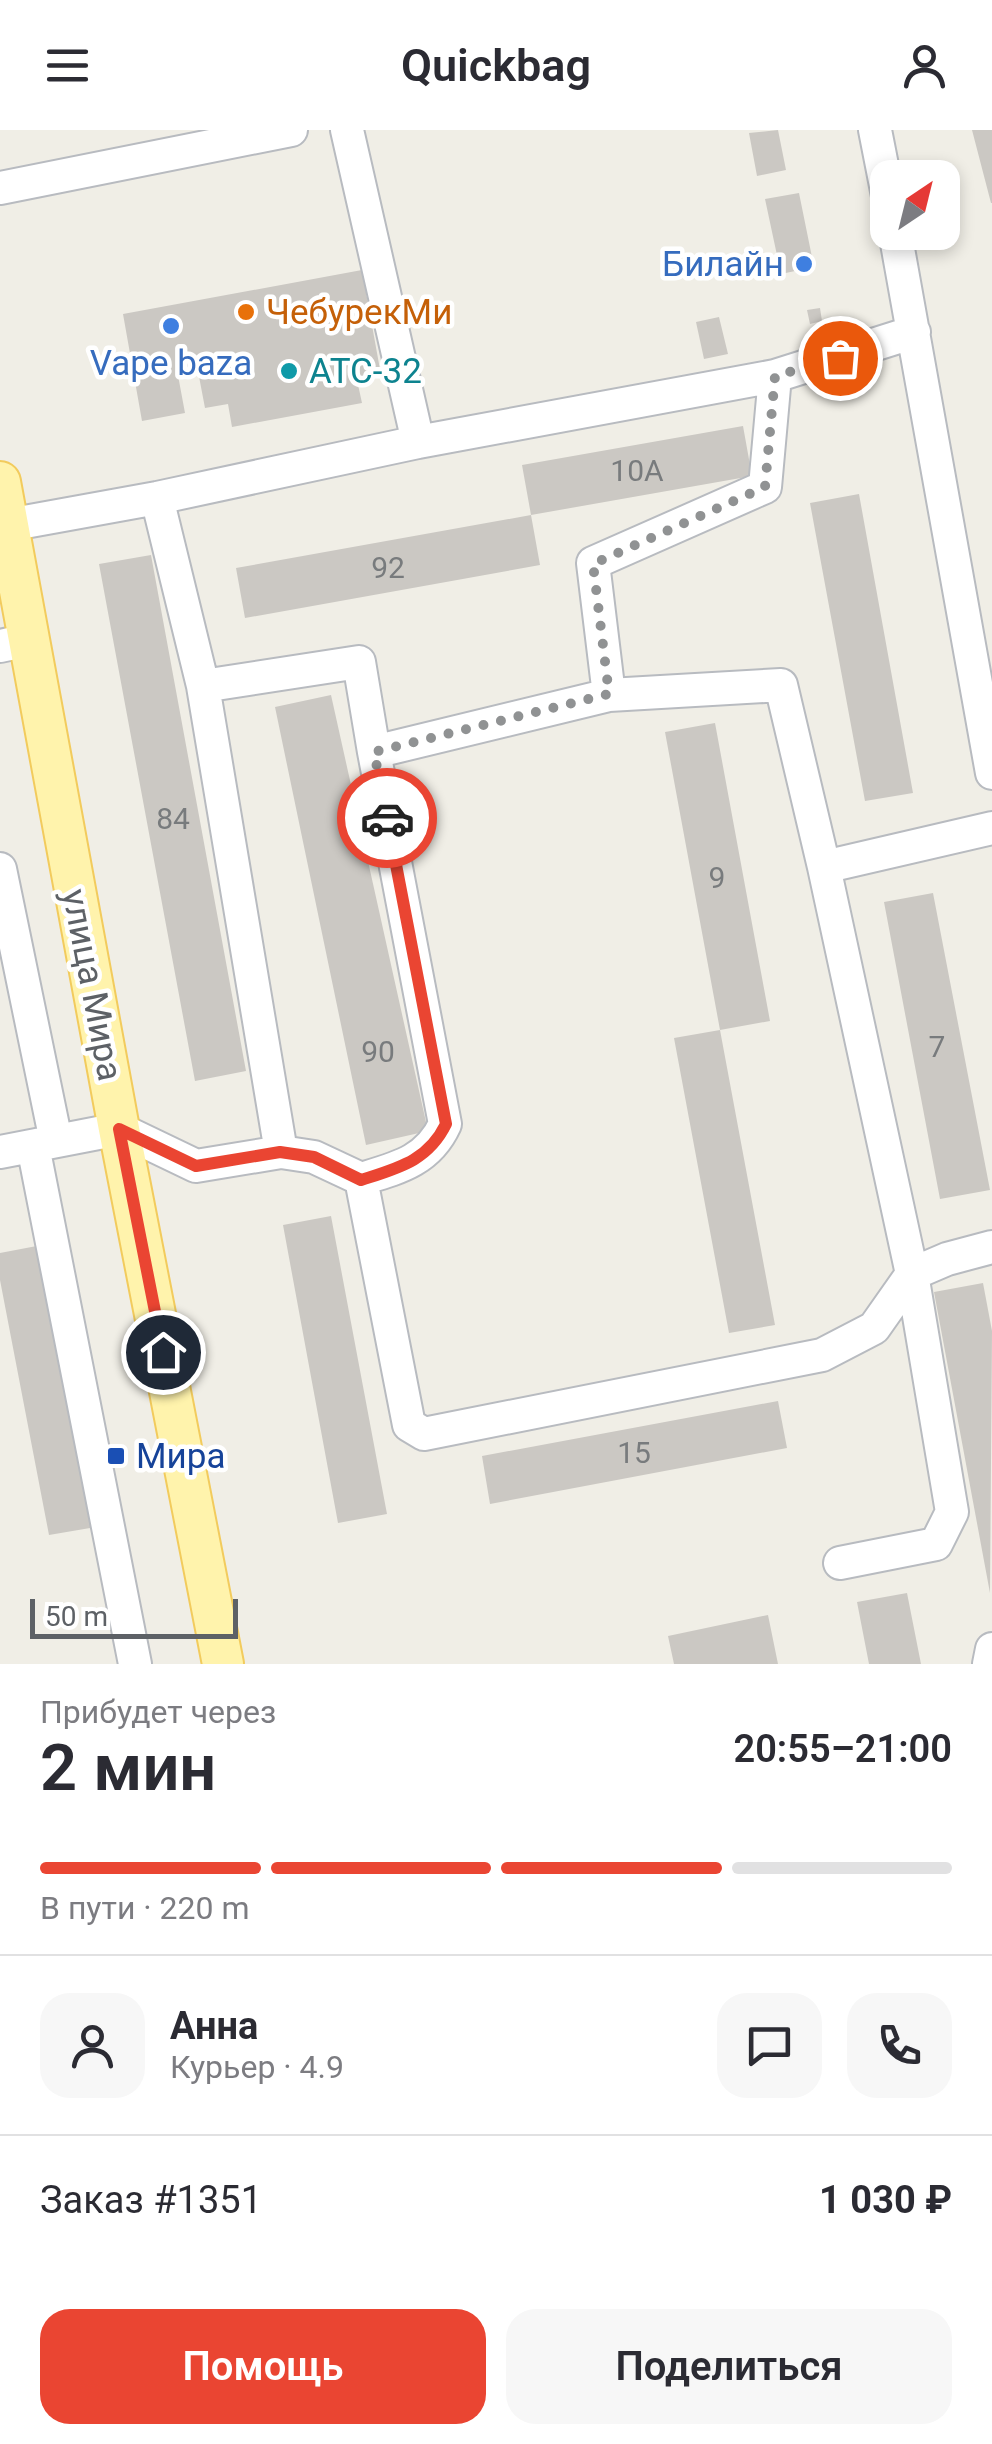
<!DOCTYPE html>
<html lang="ru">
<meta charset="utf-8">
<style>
body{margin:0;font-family:Roboto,sans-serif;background:#f7f7f7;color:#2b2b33;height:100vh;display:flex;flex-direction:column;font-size:38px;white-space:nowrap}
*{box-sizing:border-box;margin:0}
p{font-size:32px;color:#7c7c81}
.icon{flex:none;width:55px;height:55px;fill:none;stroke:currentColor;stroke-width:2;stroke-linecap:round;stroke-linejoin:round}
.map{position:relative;height:1534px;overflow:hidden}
.side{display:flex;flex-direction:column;background:#fff;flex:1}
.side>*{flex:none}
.needle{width:65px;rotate:35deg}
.tools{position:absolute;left:870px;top:30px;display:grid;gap:20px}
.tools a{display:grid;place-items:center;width:90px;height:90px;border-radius:20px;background:#fff;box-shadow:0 5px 15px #0003;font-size:50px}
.scale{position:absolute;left:30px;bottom:25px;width:208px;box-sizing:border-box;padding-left:10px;border:5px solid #5d6166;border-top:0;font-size:28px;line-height:35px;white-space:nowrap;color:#5d6166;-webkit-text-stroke:8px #fff;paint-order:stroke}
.pin{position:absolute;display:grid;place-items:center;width:85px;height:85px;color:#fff;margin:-42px;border:5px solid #fff;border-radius:50%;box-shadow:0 2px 10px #0007}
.courier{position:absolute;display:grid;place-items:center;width:100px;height:100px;margin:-50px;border:8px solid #ea4532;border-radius:50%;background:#fff;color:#222;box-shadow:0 2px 12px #0007}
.head em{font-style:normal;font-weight:600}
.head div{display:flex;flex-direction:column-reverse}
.head{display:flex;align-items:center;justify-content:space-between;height:170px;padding:0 40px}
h1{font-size:65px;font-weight:600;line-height:75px}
.bar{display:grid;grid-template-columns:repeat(4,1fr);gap:15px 10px;align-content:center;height:120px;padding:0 40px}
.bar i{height:12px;border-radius:8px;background:#e1e1e2}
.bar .selected{background:#ea4532}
.bar p{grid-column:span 4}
.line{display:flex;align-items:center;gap:25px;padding:0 40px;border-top:2px solid #e1e1e2}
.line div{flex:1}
.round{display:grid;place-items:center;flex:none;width:105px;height:105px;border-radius:30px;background:#f7f7f7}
.action{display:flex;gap:20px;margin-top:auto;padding:20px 40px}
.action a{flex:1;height:115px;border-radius:30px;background:#ea4532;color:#fff;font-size:40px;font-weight:600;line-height:115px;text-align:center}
.action a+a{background:#f7f7f7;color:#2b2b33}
header{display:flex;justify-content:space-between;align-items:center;height:130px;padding:0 40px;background:#fff;font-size:45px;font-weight:600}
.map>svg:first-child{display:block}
</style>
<header><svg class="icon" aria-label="menu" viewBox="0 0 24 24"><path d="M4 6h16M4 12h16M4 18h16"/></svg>Quickbag<svg class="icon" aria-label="person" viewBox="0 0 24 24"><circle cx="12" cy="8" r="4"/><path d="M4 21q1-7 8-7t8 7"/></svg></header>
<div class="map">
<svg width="992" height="1534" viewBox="0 0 992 1534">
<rect width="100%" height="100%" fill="#f0eee6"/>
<!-- building -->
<path fill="#cbc8c3" d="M778,0L786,40L757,46L749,3Z
M972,0H992V73H991Z
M799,63L814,137L781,144L765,69Z
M362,140L381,245L357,250L362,273L232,297L228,274L205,278L197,236L177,240L185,283L142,291L123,184Z
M820,178L822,191L810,194L807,180Z
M719,187L728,224L704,229L696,192Z
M743,296L752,346L531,385L522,335Z
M859,364L913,663L865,671L810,373Z
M531,385L540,435L245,488L236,438Z
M151,425L246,941L195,951L99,434Z
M331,565L428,1001L366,1015L275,577Z
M715,593L770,891L720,900L665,602Z
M933,763L990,1060L940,1069L884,772Z
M720,900L775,1195L729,1203L674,908Z
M331,1086L387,1384L338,1393L283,1095Z
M42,1115L96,1397L49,1405L0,1150V1123Z
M983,1153L992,1201L990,1463L934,1162Z
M778,1271L787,1318L490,1374L482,1326Z
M907,1463L921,1534H869L857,1472Z
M768,1485L778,1534H674L668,1506Z"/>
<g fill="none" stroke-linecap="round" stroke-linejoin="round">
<!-- minor casing -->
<g stroke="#b8bbc0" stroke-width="36">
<path id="minor" d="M347,0L418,312L775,246L914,202
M875,0L888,66
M0,58L291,0
M895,102L992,643
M157,368L203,556
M8,395L157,368L418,312
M0,516L28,510
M609,565L593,433L765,357L775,246
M824,737L912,1144L952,1382L936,1414L840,1433
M0,739L56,1011
M33,1016L135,1534
M0,1022L119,999L196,1036L281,1022L314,1027L361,1049L409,1295L424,1304L822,1225L874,1198L912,1144L947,1129L992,1117
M281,1022L203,556L359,532L374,622
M361,1049C398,1038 428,1031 445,994L374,622L609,565L781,555L824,737L992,698
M989,1534L992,1519"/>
</g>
<!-- major casing -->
<g stroke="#f2cb5d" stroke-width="44">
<path id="major" d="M0,352L119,999L223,1534"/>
</g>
<!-- minor -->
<use href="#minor" stroke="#fff" stroke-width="32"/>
<!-- major -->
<use href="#major" stroke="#fff3ac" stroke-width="40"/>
</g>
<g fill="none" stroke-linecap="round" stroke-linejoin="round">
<!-- done -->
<path stroke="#909293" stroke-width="10" stroke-dasharray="0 18" d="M387,688L374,622L609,564L593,434L765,357L775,246L840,228"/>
<!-- route -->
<path stroke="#ea4532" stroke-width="12" d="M163,1222L119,999L196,1036L280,1022L314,1027L361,1050C398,1038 428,1031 446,994L387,688"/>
</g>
<!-- markers -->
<g fill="#3f7fe0" stroke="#fff" stroke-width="4">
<circle cx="804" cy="134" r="10"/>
<circle cx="171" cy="196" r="10"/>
</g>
<circle fill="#e8710a" stroke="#fff" stroke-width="4" cx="246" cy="182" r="10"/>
<circle fill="#0f9aa8" stroke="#fff" stroke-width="4" cx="289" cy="241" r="10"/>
<rect fill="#1a4fb4" stroke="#fff" stroke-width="4" x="106" y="1316" width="20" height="20" rx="5"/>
<g text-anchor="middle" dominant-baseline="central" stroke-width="9" stroke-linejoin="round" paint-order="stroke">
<!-- number labels -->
<g font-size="30" fill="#787b7d">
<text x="637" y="340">10А</text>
<text x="388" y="437">92</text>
<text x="173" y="688">84</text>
<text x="717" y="747">9</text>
<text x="937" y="916">7</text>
<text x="378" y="921">90</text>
<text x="634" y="1322">15</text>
</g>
<!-- shop labels -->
<g font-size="35" fill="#366cbe" stroke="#fff" text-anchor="end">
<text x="784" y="134">Билайн</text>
<text x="171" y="233" text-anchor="middle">Vape baza</text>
</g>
<!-- food labels -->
<g font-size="35" fill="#c56008" stroke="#fff" text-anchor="start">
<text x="266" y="182">ЧебурекМи</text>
</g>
<!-- culture labels -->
<g font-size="35" fill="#0d838f" stroke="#fff" text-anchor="start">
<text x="309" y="241">АТС-32</text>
</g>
<!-- street labels -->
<g font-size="35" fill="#5d6166" stroke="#fff">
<text transform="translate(92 855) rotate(79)">улица Мира</text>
</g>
<!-- transit labels -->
<g font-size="35" fill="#164399" stroke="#fff" text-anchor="start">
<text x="136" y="1326">Мира</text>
</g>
</g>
</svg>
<div class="tools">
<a><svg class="needle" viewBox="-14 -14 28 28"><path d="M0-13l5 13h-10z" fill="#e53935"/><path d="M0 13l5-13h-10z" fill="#7c7c81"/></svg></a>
</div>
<div class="scale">50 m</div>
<div class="pin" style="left:840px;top:228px;background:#ea580c"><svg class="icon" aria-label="bag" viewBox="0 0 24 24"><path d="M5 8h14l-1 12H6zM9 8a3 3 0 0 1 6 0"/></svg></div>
<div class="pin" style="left:163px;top:1222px;background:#1f2937"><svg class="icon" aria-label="home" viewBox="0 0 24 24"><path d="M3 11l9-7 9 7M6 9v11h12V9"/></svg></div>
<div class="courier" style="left:387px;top:688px"><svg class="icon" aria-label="car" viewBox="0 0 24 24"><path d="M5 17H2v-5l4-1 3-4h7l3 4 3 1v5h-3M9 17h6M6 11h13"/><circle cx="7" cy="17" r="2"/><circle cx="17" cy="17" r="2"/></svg></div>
</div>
<section class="side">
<div class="head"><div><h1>2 мин</h1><p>Прибудет через</p></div><em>20:55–21:00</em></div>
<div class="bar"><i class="selected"></i><i class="selected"></i><i class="selected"></i><i></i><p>В пути · 220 m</p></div>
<div class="line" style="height:180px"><a class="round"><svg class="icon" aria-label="person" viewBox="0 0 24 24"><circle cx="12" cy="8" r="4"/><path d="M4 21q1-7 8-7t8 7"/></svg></a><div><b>Анна</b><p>Курьер · 4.9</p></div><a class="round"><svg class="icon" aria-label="chat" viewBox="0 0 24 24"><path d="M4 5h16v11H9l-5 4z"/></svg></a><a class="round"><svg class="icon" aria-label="phone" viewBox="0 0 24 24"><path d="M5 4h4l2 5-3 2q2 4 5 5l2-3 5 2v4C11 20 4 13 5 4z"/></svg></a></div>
<div class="line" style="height:130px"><div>Заказ #1351</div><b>1 030 ₽</b></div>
<div class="action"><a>Помощь</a><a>Поделиться</a></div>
</section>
